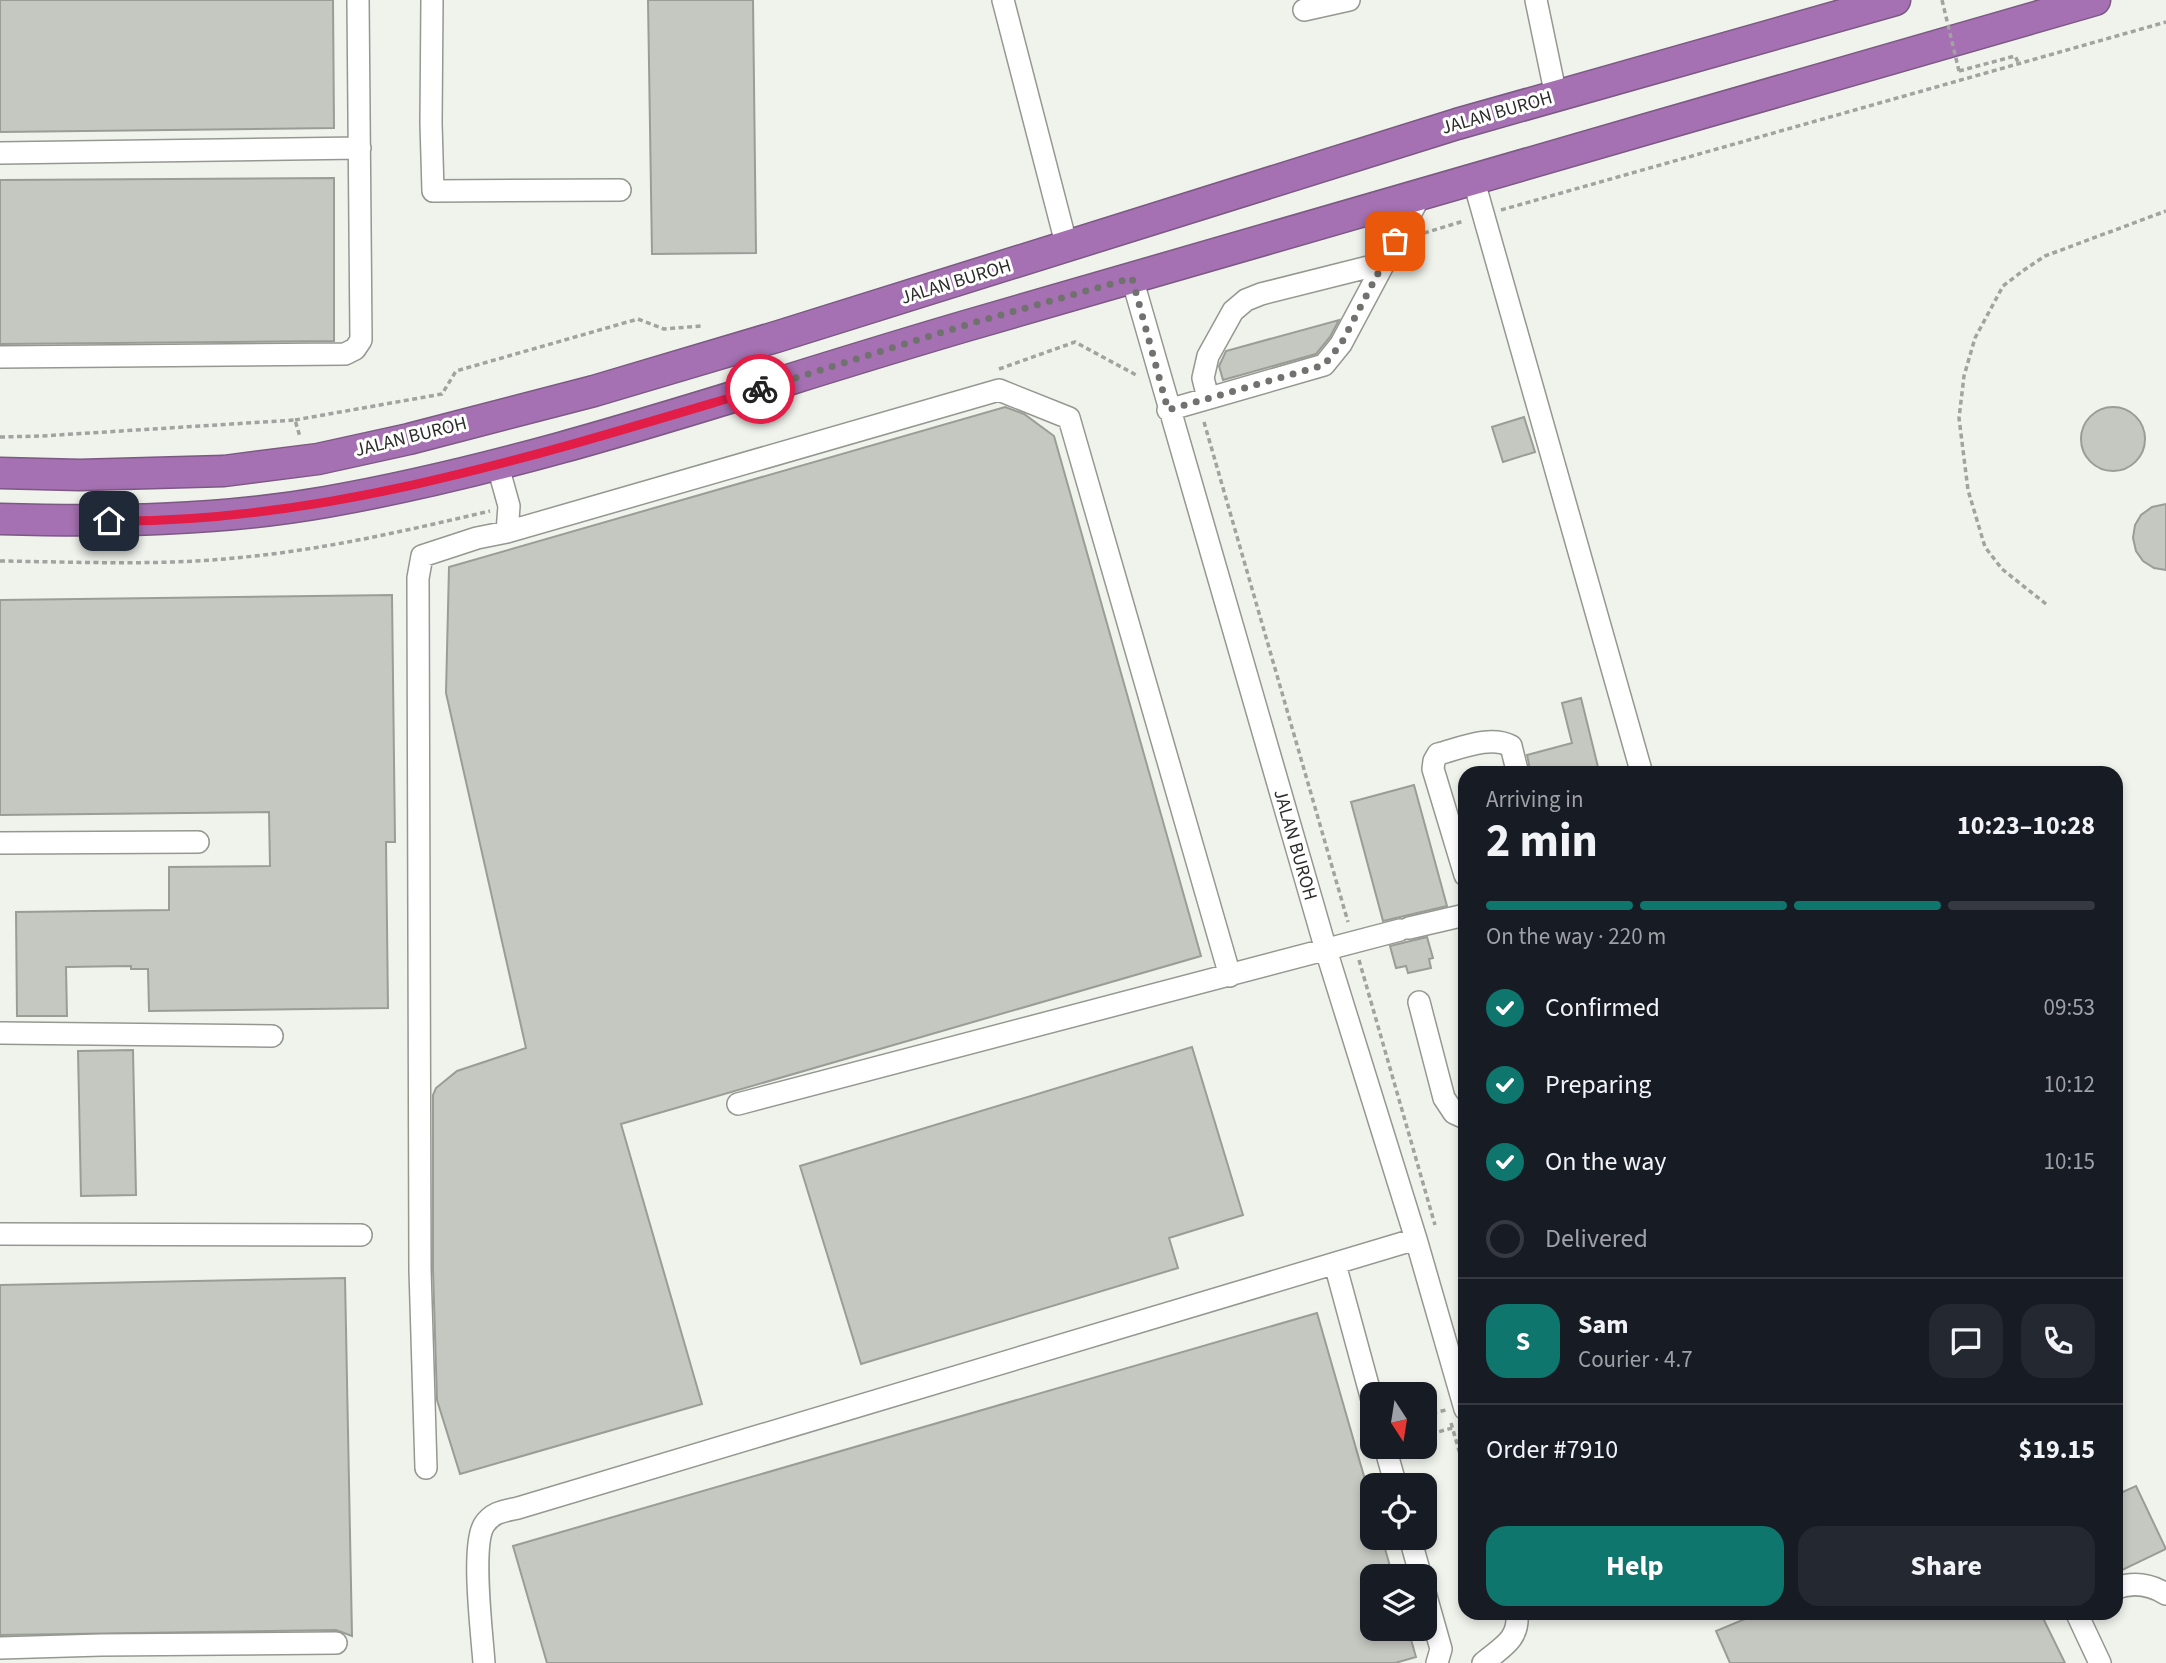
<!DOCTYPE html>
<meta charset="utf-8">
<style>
body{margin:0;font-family:"Source Sans 3",sans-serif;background:#242831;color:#f1f3f6;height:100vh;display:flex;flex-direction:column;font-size:26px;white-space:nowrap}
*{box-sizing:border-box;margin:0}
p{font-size:23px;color:#9ea1a6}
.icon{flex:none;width:38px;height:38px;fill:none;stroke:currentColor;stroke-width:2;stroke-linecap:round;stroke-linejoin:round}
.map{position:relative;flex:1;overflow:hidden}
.drawer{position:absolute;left:1458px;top:766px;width:665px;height:854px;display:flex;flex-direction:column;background:#171b24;border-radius:21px;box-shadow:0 4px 10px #0003}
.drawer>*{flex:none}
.needle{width:46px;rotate:168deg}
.controls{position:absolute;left:1360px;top:1382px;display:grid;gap:14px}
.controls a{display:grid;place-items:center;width:77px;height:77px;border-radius:14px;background:#171b24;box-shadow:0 4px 10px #0003;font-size:35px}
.pin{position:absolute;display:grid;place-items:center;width:60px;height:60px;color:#fff;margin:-30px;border-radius:14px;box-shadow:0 4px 10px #0006}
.courier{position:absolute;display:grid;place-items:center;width:70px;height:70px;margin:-35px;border:5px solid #e11d48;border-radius:50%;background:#fff;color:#222;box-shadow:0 2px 9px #0007}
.overview em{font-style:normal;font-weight:700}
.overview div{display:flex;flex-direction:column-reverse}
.overview{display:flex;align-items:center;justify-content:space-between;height:119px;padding:0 28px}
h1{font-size:46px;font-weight:700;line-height:52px}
.bar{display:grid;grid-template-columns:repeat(4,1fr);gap:10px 7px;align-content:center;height:84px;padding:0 28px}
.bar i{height:9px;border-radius:5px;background:#363941}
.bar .selected{background:#0f766e}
.bar p{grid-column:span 4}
.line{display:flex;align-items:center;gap:18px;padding:0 28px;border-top:2px solid #363941}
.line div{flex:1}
.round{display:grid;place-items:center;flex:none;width:74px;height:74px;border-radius:21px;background:#242831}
ol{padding:0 28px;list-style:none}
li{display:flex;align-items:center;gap:21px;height:77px}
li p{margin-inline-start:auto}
li .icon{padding:7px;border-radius:50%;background:#0f766e;color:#fff;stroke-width:4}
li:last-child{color:#9ea1a6}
li i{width:38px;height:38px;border:4px solid #363941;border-radius:50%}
.primary-button{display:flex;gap:14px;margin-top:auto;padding:14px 28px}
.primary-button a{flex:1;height:80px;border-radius:21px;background:#0f766e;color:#fff;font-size:28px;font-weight:700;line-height:80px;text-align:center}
.primary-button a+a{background:#242831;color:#f1f3f6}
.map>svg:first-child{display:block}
</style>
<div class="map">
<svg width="2166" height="1663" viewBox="0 0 2166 1663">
<rect width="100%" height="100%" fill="#f0f3ec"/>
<!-- building -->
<path fill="#c5c7c1" stroke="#9a9c96" stroke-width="2" d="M0,0H333L334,128L0,132Z
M648,0H753L756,253L652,254Z
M334,178V341L0,344V180Z
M1339,320L1330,337L1316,354L1223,380L1219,366L1226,351Z
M1005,407L1024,414L1054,436L1201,956L621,1124L702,1404L460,1474L437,1400L433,1270V1095L436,1088L457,1071L526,1048L446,693L449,567Z
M2081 439a32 32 0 1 1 64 0a32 32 0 1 1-64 0Z
M1524,417L1535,452L1503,462L1492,427Z
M2166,504V570L2154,568L2143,561L2136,551L2133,538L2135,525L2141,515L2152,507Z
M392,595L395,842H386L388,1008L149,1011L148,969H131V966L66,967L67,1016H17L16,912L169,910V867L270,866L269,812L0,815V600Z
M1581,698L1598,767L1571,774H1531L1527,755L1572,743L1562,703Z
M1414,785L1447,906L1383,921L1351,802Z
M1427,937L1433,958L1429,959L1431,968L1408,973L1406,966L1396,968L1390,946Z
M1192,1047L1243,1215L1169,1238L1178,1268L861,1364L800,1166Z
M133,1050L136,1195L81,1196L78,1051Z
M345,1278L352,1636L336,1630L0,1635V1285Z
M1317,1313L1372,1504V1538H1382L1393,1577H1372V1629H1408L1416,1657L1395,1663H547L513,1546Z
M2136,1486L2166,1549L2116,1573V1495Z
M1757,1614H2041L2065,1663H1730L1716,1631Z"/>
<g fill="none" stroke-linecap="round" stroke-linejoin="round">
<!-- minor casing -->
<g stroke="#959791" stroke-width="24">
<path id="minor" d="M432,0L431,123L433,191L620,190
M1003,0L1067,247
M1536,0L1556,96
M1304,10L1349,0
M0,153L360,148
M1473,178L1642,774
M1132,278L1326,950L1416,1239L1465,1409
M0,357L345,354L355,349L361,340L358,0
M1208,398L1203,378L1208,356L1233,311L1246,300L1261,294L1384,263
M1168,410L1324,365L1341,344L1421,194
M497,463L509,506L507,532
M0,843L198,842
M1465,875L1433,769L1434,761L1438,754C1461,748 1490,735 1511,746L1518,774
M1409,928L1465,915
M1419,1002L1444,1098L1454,1113L1465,1118
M0,1033L272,1036
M738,1104L1400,930
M0,1234L361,1235
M1335,1264L1372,1400
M1385,1447L1396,1486
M426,1468L420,1270L418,578L422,556L477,538L507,532L999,390L1069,418L1230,976
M1410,1538L1421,1577
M2116,1588C2133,1582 2150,1584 2166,1594
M1424,1589L1441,1649L1437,1663
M2077,1614L2100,1663
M0,1648L101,1645L336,1643
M484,1663C482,1634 471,1546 484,1525C492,1512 504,1511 518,1508L1416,1239
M1483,1663C1502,1647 1519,1640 1517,1614"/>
</g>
<!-- highway casing -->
<g stroke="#7b5983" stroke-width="33">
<path id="highway" d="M0,473L80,475L224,471L318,459L409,439L594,391L776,337L1457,124L1895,0
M0,519C109,522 218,521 326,502C547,463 761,385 976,323C1349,214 1722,108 2095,0"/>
</g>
<!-- path -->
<path stroke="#a0a39e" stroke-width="3.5" stroke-dasharray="5 3.5" stroke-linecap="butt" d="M1959,71L2015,56L2018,62
M1501,210L2166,22
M1424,233L1464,221
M999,369L1075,342L1138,376
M295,420L442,394L456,371L638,319L664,329L701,326
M1204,422L1348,922
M0,437L42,436L295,420L300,437
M0,561C81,562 164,566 245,557C327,549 409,530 490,511
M2046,604L2002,569L1985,547L1968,490L1959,418L1964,376L1975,338L2003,286L2024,270L2045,256L2166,211
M1359,960L1435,1225
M1424,1415L1446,1410
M1451,1423L1465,1471
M1431,1434L1452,1428"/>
<!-- minor -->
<use href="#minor" stroke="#fff" stroke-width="21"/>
<!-- highway -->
<use href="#highway" stroke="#a571b2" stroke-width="30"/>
<!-- path-bridge -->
<path stroke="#a0a39e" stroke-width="3.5" stroke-dasharray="5 3.5" stroke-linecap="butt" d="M1942,0L1959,71"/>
</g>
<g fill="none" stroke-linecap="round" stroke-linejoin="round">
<!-- done -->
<path stroke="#71726f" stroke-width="7" stroke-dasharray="0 12.6" d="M760,389L969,324L1132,278L1168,410L1324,365L1341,344L1395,241"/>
<!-- route -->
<path stroke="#e11d48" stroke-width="9" d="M109,521C326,524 554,450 760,389"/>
</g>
<g text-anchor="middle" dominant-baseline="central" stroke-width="6" stroke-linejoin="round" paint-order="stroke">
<!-- street labels -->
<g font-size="19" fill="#2c2d2b" stroke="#fff">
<text transform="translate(1497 113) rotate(-16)">JALAN BUROH</text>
<text transform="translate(956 282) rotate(-17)">JALAN BUROH</text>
<text transform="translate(411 437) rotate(-14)">JALAN BUROH</text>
<text transform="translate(1295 845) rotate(74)">JALAN BUROH</text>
</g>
</g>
</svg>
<div class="controls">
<a><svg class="needle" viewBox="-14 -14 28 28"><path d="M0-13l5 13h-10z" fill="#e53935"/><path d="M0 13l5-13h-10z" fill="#9ea1a6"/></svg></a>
<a><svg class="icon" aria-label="locate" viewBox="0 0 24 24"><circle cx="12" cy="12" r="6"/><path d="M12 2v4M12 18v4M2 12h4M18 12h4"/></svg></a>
<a><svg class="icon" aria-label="layers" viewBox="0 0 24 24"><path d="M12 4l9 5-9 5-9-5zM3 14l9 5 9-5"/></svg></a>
</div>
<div class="pin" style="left:1395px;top:241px;background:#ea580c"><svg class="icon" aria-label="bag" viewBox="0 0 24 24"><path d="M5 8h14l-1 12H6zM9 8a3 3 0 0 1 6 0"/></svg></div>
<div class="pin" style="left:109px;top:521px;background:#1f2937"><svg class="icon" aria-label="home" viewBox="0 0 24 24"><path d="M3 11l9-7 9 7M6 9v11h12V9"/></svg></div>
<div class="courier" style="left:760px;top:389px"><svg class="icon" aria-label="bike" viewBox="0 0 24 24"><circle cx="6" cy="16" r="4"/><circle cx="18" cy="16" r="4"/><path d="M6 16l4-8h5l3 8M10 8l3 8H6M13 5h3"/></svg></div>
<section class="drawer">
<div class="overview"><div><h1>2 min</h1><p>Arriving in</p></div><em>10:23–10:28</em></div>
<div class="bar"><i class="selected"></i><i class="selected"></i><i class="selected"></i><i></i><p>On the way · 220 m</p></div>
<ol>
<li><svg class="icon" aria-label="check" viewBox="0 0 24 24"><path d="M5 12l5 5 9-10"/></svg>Confirmed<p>09:53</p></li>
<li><svg class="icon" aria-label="check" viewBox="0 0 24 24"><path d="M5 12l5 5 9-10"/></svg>Preparing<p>10:12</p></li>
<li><svg class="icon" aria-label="check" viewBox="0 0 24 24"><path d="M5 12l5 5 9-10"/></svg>On the way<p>10:15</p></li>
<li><i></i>Delivered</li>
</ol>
<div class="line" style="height:126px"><b class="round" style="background:#0f766e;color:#fff">S</b><div><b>Sam</b><p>Courier · 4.7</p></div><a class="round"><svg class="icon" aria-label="chat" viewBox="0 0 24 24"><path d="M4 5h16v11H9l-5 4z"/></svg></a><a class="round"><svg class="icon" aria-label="phone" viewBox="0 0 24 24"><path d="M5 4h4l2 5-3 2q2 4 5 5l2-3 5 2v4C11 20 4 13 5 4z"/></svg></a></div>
<div class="line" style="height:91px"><div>Order #7910</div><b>$19.15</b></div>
<div class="primary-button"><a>Help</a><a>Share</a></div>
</section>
</div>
